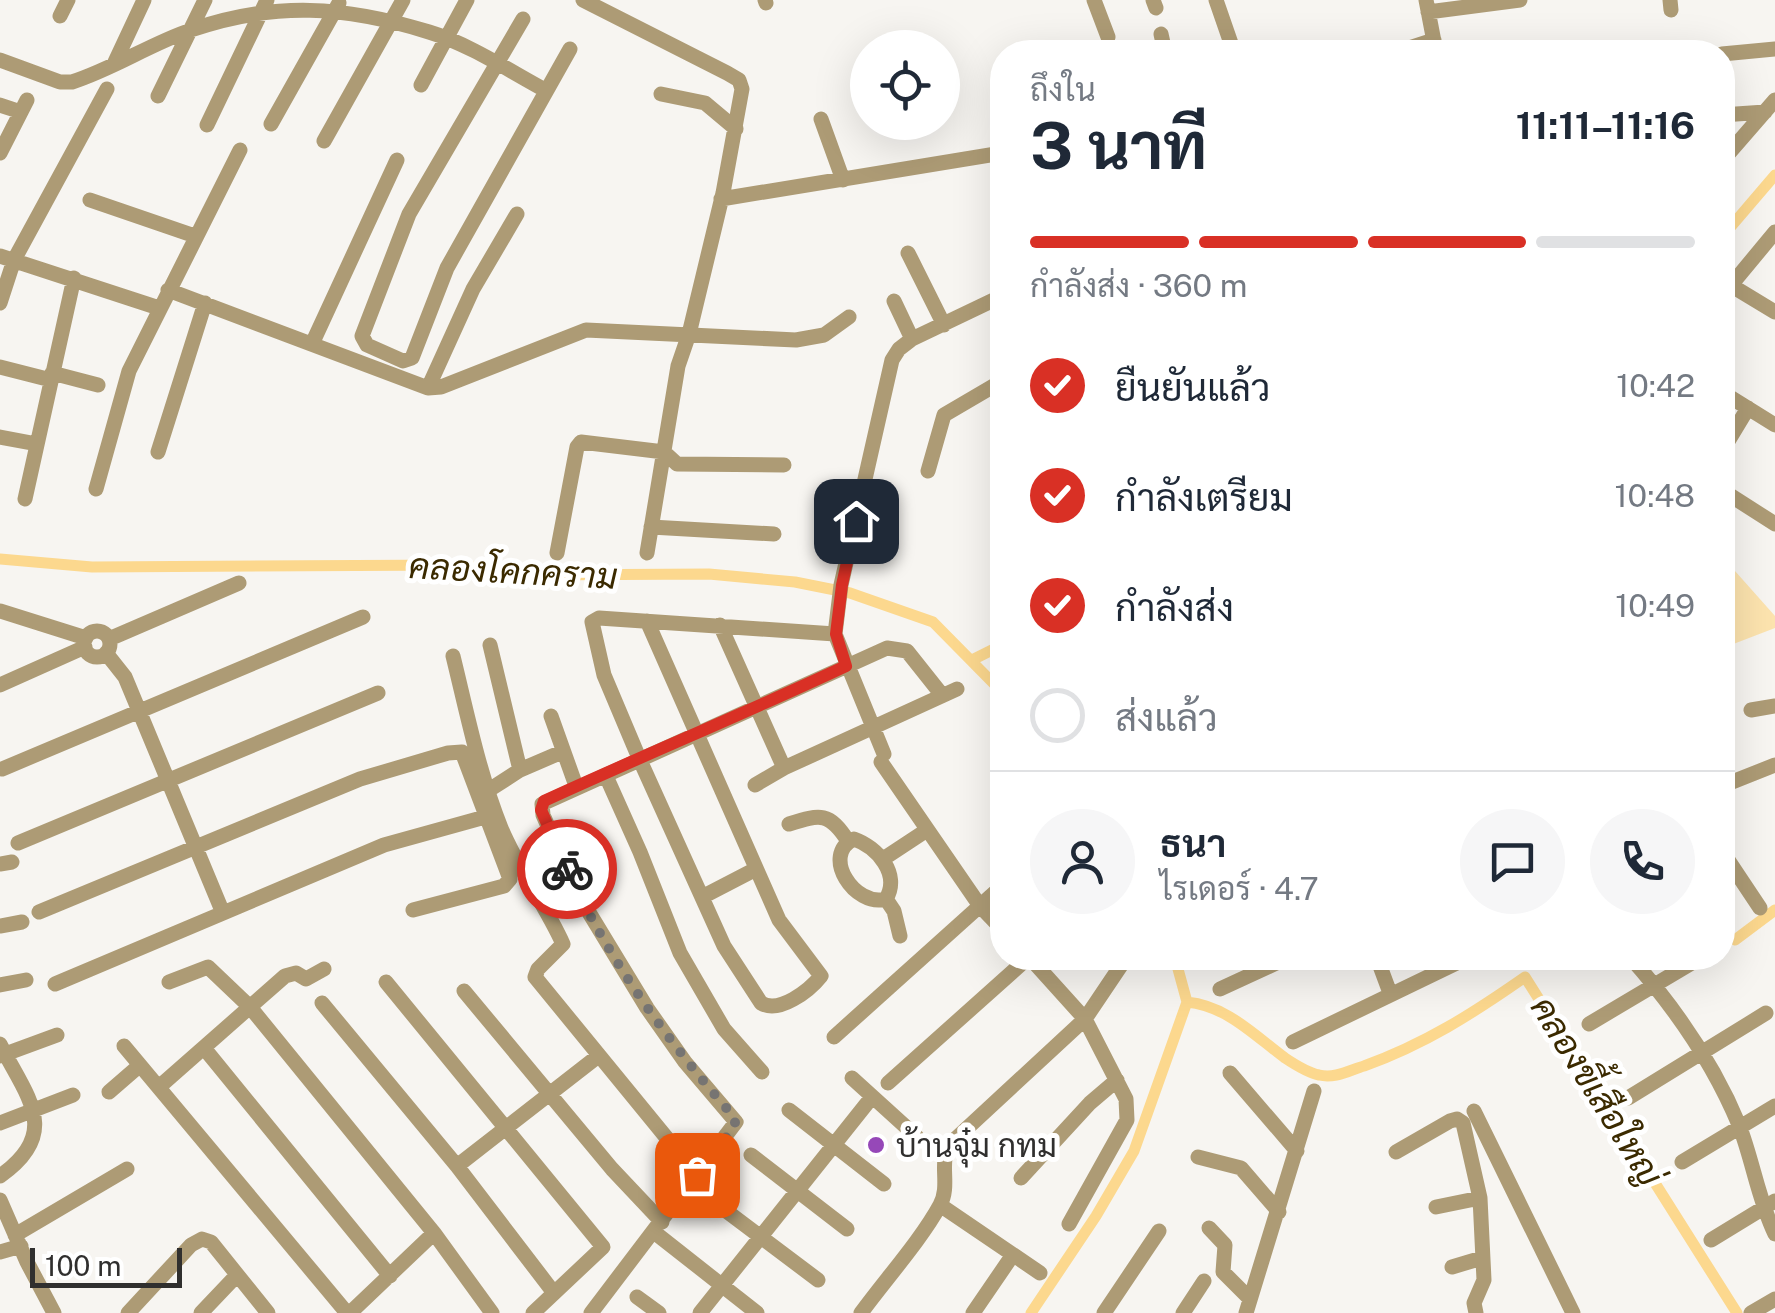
<!DOCTYPE html>
<html lang="th">
<meta charset="utf-8">
<style>
body{margin:0;font-family:"Public Sans",Sarabun,sans-serif;background:#f6f6f7;color:#1f2937;height:100vh;display:flex;flex-direction:column;font-size:38px;white-space:nowrap}
*{box-sizing:border-box;margin:0}
p{font-size:32px;color:#747a83}
.icon{flex:none;width:55px;height:55px;fill:none;stroke:currentColor;stroke-width:2;stroke-linecap:round;stroke-linejoin:round}
.map{position:relative;flex:1;overflow:hidden}
.drawer{position:absolute;left:990px;top:40px;width:745px;height:930px;display:flex;flex-direction:column;background:#fff;border-radius:40px;box-shadow:0 10px 40px #0002}
.drawer>*{flex:none}
.controls{position:absolute;left:850px;top:30px;display:grid;gap:20px}
.controls a{display:grid;place-items:center;width:110px;height:110px;border-radius:50%;background:#fff;box-shadow:0 10px 40px #0002;font-size:50px}
.scale{position:absolute;left:30px;bottom:25px;width:152px;box-sizing:border-box;padding-left:10px;border:5px solid #302f2e;border-top:0;font-size:28px;line-height:35px;white-space:nowrap;color:#302f2e;-webkit-text-stroke:8px #fff;paint-order:stroke}
.pin{position:absolute;display:grid;place-items:center;width:85px;height:85px;color:#fff;margin:-42px;border-radius:20px;box-shadow:0 5px 15px #0006}
.courier{position:absolute;display:grid;place-items:center;width:100px;height:100px;margin:-50px;border:8px solid #d93025;border-radius:50%;background:#fff;color:#222;box-shadow:0 2px 12px #0007}
.overview em{font-style:normal;font-weight:700}
.overview div{display:flex;flex-direction:column-reverse}
.overview{display:flex;align-items:center;justify-content:space-between;height:170px;padding:0 40px}
h1{font-size:65px;font-weight:700;line-height:75px}
.bar{display:grid;grid-template-columns:repeat(4,1fr);gap:15px 10px;align-content:center;height:120px;padding:0 40px}
.bar i{height:12px;border-radius:8px;background:#e0e1e3}
.bar .active{background:#d93025}
.bar p{grid-column:span 4}
.line{display:flex;align-items:center;gap:25px;padding:0 40px;border-top:2px solid #e0e1e3}
.line div{flex:1}
.round{display:grid;place-items:center;flex:none;width:105px;height:105px;border-radius:52px;background:#f6f6f7}
ol{padding:0 40px;list-style:none}
li{display:flex;align-items:center;gap:30px;height:110px}
li p{margin-inline-start:auto}
li .icon{padding:10px;border-radius:50%;background:#d93025;color:#fff;stroke-width:4}
li:last-child{color:#747a83}
li i{width:55px;height:55px;border:5px solid #e0e1e3;border-radius:50%}
.map>svg:first-child{display:block}
</style>
<div class="map">
<svg width="1775" height="1313" viewBox="0 0 1775 1313">
<rect width="100%" height="100%" fill="#f7f5f1"/>
<!-- green -->
<path fill="#fce3ae" d="M1723,546L1735,571L1775,616V628L1723,648Z"/>
<g fill="none" stroke-linecap="round" stroke-linejoin="round">
<!-- canal -->
<path stroke="#fcd88e" stroke-width="11" d="M1722,237L1775,175
M0,559L92,567L458,565L532,575L709,574L795,582L850,593L933,622L1002,692
M972,660L1002,645
M1735,940L1775,910
M1175,958L1187,1002
M1187,1002C1227,1006 1254,1035 1285,1058C1294,1064 1309,1073 1319,1075C1335,1079 1350,1070 1364,1066C1425,1044 1472,1014 1525,977L1737,1313
M1031,1313L1096,1216L1134,1151L1187,1002"/>
<!-- minor -->
<path stroke="#ad9b75" stroke-width="15" d="M583,0L727,73L739,80L742,89L723,193L689,334L678,366L647,553
M765,0L766,3
M1094,0L1108,37
M1153,0L1156,8
M1216,0L1234,52
M1426,0L1436,52
M1670,0L1671,10
M1428,12L1520,0
M60,16L68,0
M523,19L409,214L362,336L367,345L403,361L412,358L447,268L570,49
M1161,34L1165,52
M1397,52L1434,40
M1722,54L1775,49
M0,60L60,82H72C113,69 150,44 191,30C275,1 345,6 429,32C469,44 508,70 545,90
M115,62L144,0
M421,85L467,0
M661,94L705,103L736,129
M158,96L205,0
M0,105L21,112
M1722,115L1765,112
M821,119L843,180
M271,124L339,3
M207,125L267,0
M324,141L403,0
M0,153L27,100
M1722,161L1775,100
M721,199L1002,153
M90,200L195,236
M908,253L944,325
M0,256L159,308
M1732,286L1775,312
M168,290L428,388L441,387L586,330L796,340L824,335L849,317
M1722,296L1775,232
M894,301L912,339
M0,303L14,260L107,89
M312,344L397,160
M0,367L51,380
M52,373L98,385
M428,388L473,289L517,214
M1722,392L1775,425
M0,437L37,444
M1722,451L1748,408
M158,452L205,303
M928,471L944,415L1002,381
M96,489L129,371L240,150
M1722,490L1775,524
M25,499L74,278
M651,527L774,534
M557,553L577,447L581,442L664,452L677,464L784,465
M0,611L86,638
M647,621L779,920L821,976C809,991 779,1014 761,1003L724,946L639,758L604,675L592,622L599,618L835,634
M720,625L784,768
M84 644a13 13 0 1 1 26 0a13 13 0 1 1-26 0Z
M109,639L239,583
M490,645L520,770
M106,653L125,677L223,913
M453,656C467,713 479,773 501,828C518,869 545,904 563,944L538,969L535,977L697,1175
M0,685L85,647
M1751,710L1775,706
M551,716L576,786
M884,754L835,634L841,585L892,360L899,349L912,339L1002,296
M881,762L980,906L1002,929
M2,769L363,617
M606,776L640,852L680,953L724,1029L762,1072
M755,785L784,768L957,689
M1722,786L1775,765
M489,790L520,770L562,752
M789,824C821,814 829,812 848,841
M854,839C877,847 901,874 886,899C855,908 820,855 854,839Z
M18,843L378,693
M1722,851L1760,908
M883,859L927,830
M0,864L12,862
M702,897L756,869
M886,899L894,911L900,936
M39,912L360,779L448,753L462,752L510,879L504,886L413,910
M0,926L22,922
M1722,944L1725,942
M1030,958L1085,1019L1126,1099L1127,1120L1069,1224
M1377,958L1390,993
M1631,958C1675,1008 1713,1062 1739,1125C1753,1161 1758,1199 1775,1234
M169,982L208,967L250,1007L434,1233L492,1313
M386,982L603,1247L533,1313
M55,984L384,845L485,817
M0,985L26,980
M1220,989L1287,958
M464,991L612,1169L662,1222
M322,1003L457,1166L554,1293
M1589,1024L1700,958
M834,1037L1002,886
M1293,1042L1467,958
M0,1044C26,1096 63,1132 0,1176
M124,1046L347,1313
M204,1048L390,1276
M0,1056L57,1035
M1230,1073L1297,1151
M852,1078L917,1137
M888,1083L1028,958
M159,1087L285,976L296,973L306,979L324,969
M109,1092L139,1066
M1628,1098L1766,1013
M789,1110L884,1184
M1474,1111L1573,1313
M0,1123L73,1095
M1396,1152L1450,1121L1457,1119L1463,1123L1480,1198L1484,1280L1474,1303L1476,1313
M751,1155L847,1229
M1198,1157L1241,1168L1279,1212
M1682,1162L1775,1106
M457,1166L597,1057
M1021,1178L1090,1103L1117,1080
M0,1200L27,1262L54,1313
M713,1201L818,1280
M940,1205L1040,1273
M1436,1207L1480,1198
M1209,1228L1225,1245L1223,1272L1250,1299
M654,1232L757,1313
M15,1235L127,1169
M1711,1240L1775,1201
M0,1252L21,1246
M1452,1267L1482,1258
M637,1297L659,1313
M128,1313L191,1245L202,1239L211,1242L268,1313
M201,1313L237,1275
M350,1313L434,1233
M591,1313L736,1122L685,1062L647,1008L579,896L543,815L542,804L887,648L907,651L942,695
M700,1313L872,1097
M861,1313C885,1280 921,1240 940,1205C951,1185 938,1163 950,1144L1085,1019L1126,958
M973,1313L1012,1256
M1104,1313L1159,1231
M1183,1313L1204,1281
M1246,1313L1314,1091
M1751,1313L1775,1299"/>
</g>
<g fill="none" stroke-linecap="round" stroke-linejoin="round">
<!-- done -->
<path stroke="#767472" stroke-width="10" stroke-dasharray="0 18" d="M567,869C609,961 669,1043 735,1118V1126L697,1175"/>
<!-- route -->
<path stroke="#d93025" stroke-width="12" d="M567,869L541,810L544,801C644,755 746,713 846,666L836,634L842,585L856,521"/>
</g>
<!-- markers -->
<circle fill="#9648b8" stroke="#fff" stroke-width="4" cx="876" cy="1145" r="10"/>
<g text-anchor="middle" dominant-baseline="central" stroke-width="10" stroke-linejoin="round" paint-order="stroke">
<!-- poi labels -->
<g font-size="32" fill="#302f2e" stroke="#fff" text-anchor="start">
<text x="896" y="1145">บ้านจุ๋ม กทม</text>
</g>
<!-- water labels -->
<g font-size="35" font-style="italic" fill="#3b2a00" stroke="#fff">
<text transform="translate(513 571) rotate(3)">คลองโคกคราม</text>
<text transform="translate(1597 1091) rotate(58)">คลองขี้เสือใหญ่</text>
</g>
</g>
</svg>
<div class="controls">
<a><svg class="icon" aria-label="locate" viewBox="0 0 24 24"><circle cx="12" cy="12" r="6"/><path d="M12 2v4M12 18v4M2 12h4M18 12h4"/></svg></a>
</div>
<div class="scale">100 m</div>
<div class="pin" style="left:697px;top:1175px;background:#ea580c"><svg class="icon" aria-label="bag" viewBox="0 0 24 24"><path d="M5 8h14l-1 12H6zM9 8a3 3 0 0 1 6 0"/></svg></div>
<div class="pin" style="left:856px;top:521px;background:#1f2937"><svg class="icon" aria-label="home" viewBox="0 0 24 24"><path d="M3 11l9-7 9 7M6 9v11h12V9"/></svg></div>
<div class="courier" style="left:567px;top:869px"><svg class="icon" aria-label="bike" viewBox="0 0 24 24"><circle cx="6" cy="16" r="4"/><circle cx="18" cy="16" r="4"/><path d="M6 16l4-8h5l3 8M10 8l3 8H6M13 5h3"/></svg></div>
<section class="drawer">
<div class="overview"><div><h1>3 นาที</h1><p>ถึงใน</p></div><em>11:11–11:16</em></div>
<div class="bar"><i class="active"></i><i class="active"></i><i class="active"></i><i></i><p>กำลังส่ง · 360 m</p></div>
<ol>
<li><svg class="icon" aria-label="check" viewBox="0 0 24 24"><path d="M5 12l5 5 9-10"/></svg>ยืนยันแล้ว<p>10:42</p></li>
<li><svg class="icon" aria-label="check" viewBox="0 0 24 24"><path d="M5 12l5 5 9-10"/></svg>กำลังเตรียม<p>10:48</p></li>
<li><svg class="icon" aria-label="check" viewBox="0 0 24 24"><path d="M5 12l5 5 9-10"/></svg>กำลังส่ง<p>10:49</p></li>
<li><i></i>ส่งแล้ว</li>
</ol>
<div class="line" style="height:180px"><a class="round"><svg class="icon" aria-label="person" viewBox="0 0 24 24"><circle cx="12" cy="8" r="4"/><path d="M4 21q1-7 8-7t8 7"/></svg></a><div><b>ธนา</b><p>ไรเดอร์ · 4.7</p></div><a class="round"><svg class="icon" aria-label="chat" viewBox="0 0 24 24"><path d="M4 5h16v11H9l-5 4z"/></svg></a><a class="round"><svg class="icon" aria-label="phone" viewBox="0 0 24 24"><path d="M5 4h4l2 5-3 2q2 4 5 5l2-3 5 2v4C11 20 4 13 5 4z"/></svg></a></div>
</section>
</div>
